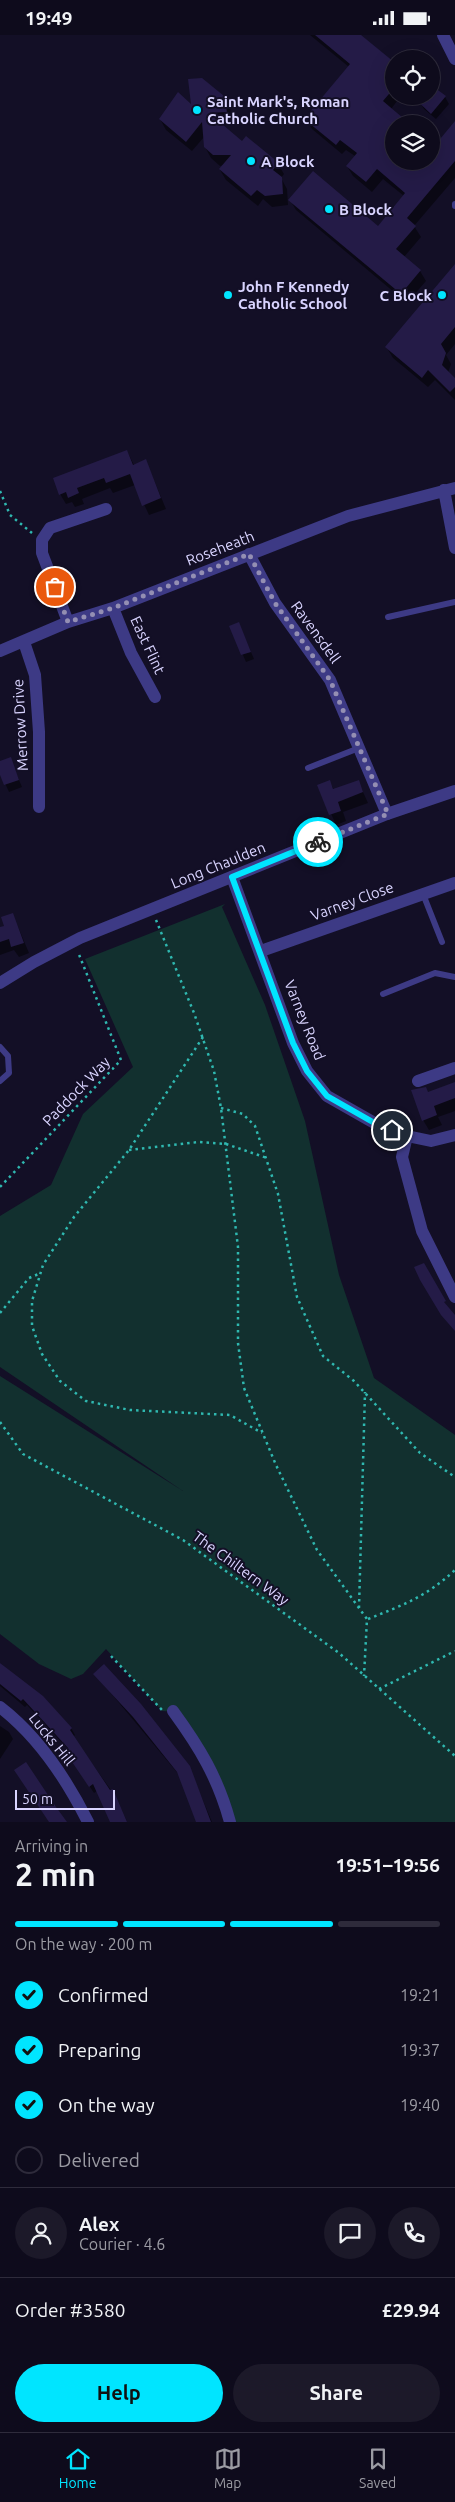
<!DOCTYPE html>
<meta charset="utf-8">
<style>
body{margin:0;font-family:Ubuntu,sans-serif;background:#1c1929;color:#f1f3f6;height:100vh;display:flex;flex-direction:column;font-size:19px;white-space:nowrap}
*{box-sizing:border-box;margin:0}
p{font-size:16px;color:#9b9ba3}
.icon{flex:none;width:28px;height:28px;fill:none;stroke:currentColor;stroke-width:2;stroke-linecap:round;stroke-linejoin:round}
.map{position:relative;height:1787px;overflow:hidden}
.sheet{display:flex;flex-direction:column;background:#0e0b1c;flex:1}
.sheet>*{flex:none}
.controls{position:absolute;left:385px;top:15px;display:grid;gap:10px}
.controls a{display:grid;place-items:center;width:55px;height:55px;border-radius:50%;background:#0e0b1c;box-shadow:0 5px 20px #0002,0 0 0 1px #2e2b3b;font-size:25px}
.scale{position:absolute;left:15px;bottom:12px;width:100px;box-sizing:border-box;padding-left:5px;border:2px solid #d9d4ff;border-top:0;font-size:14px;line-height:18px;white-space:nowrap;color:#d9d4ff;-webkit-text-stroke:4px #130f26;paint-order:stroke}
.pin{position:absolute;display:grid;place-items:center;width:42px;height:42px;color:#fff;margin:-21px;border:2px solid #fff;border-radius:50%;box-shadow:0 1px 5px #0007}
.courier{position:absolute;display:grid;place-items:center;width:50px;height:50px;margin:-25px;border:4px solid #00e5ff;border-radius:50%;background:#fff;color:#222;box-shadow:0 1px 6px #0007}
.overview em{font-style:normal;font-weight:600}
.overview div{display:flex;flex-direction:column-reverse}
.overview{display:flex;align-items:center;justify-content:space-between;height:85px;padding:0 15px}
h1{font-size:32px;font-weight:600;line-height:38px}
.bar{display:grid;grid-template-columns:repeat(4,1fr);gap:8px 5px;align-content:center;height:60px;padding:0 15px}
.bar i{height:6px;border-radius:4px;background:#2e2b3b}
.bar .active{background:#00e5ff}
.bar p{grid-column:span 4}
.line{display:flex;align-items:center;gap:12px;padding:0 15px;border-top:1px solid #2e2b3b}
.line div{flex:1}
.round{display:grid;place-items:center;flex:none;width:52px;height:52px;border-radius:26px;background:#1c1929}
ol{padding:0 15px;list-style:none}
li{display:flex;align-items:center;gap:15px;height:55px}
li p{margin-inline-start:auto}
li .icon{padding:5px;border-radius:50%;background:#00e5ff;color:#111;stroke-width:4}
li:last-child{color:#9b9ba3}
li i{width:28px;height:28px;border:2px solid #2e2b3b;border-radius:50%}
.button{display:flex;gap:10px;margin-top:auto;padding:10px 15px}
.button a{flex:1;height:58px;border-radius:30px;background:#00e5ff;color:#111;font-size:20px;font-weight:600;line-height:58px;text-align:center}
.button a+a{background:#1c1929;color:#f1f3f6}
.status{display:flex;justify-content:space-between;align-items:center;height:35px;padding:0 25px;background:#0e0b1c;direction:ltr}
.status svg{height:14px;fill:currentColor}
.dock{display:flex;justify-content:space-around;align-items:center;height:70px;border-top:1px solid #2e2b3b;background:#0e0b1c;font-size:14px;color:#9b9ba3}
.dock a{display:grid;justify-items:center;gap:2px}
.dock .active{color:#00e5ff}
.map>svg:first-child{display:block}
</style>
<div class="status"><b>19:49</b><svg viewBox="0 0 49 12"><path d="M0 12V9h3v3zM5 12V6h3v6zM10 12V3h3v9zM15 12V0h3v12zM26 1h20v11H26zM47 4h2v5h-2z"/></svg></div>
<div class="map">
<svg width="455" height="1787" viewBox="0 0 455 1787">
<rect width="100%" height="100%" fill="#130f26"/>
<!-- green -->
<path fill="#12302f" d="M225,869L222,872L265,970L305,1086L339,1240L374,1343L455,1400V1787H233L177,1677L162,1676L106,1614L83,1639L71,1644L39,1629L0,1599V1341L183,1456L0,1332V1181L51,1150L83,1079L133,1032L85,924Z"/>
<!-- shadow -->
<path fill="#0007" d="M310,0H359L394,28V61H401L391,74L394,89V126H431V108L436,112L455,90V143L414,191L421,202L404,222L420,236L426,246L407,268L296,175L290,165L378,192L404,161L383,144L372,157L353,141L347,131L355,121L346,115L342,119L312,94L306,84L349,32Z
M431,61L445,62L449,69L436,84L424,74L420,67Z
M223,62L230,73L232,87L219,88L242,108L278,129L284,139L281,143L287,154L288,170L272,172L263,164L258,171L226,145L220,135L224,130L220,131L211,123L205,112L204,102L192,116L166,95L160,84Z
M455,231V309L446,320L451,329L448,338L455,345V365L435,345L428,352L393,323L387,313Z
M127,416L134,430L146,426L166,474L149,480L135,450L113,458L110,453L82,464L84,469L75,472L72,467L66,469L60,459Z
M239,589L254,624L246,627L231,592Z
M10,724L22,752L9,757L0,737V727Z
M358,746L368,768L343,777L346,786L336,790L319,751L330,747L334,755Z
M13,880L29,918L19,922L14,915L0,920V893L6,891Z
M455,1053V1076L438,1082L442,1090L429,1095L423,1085L429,1058Z
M0,1628L71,1693L75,1700L73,1702L116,1762L127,1787H111L97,1756L94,1758L70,1722L68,1714L27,1670L25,1672L0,1651Z
M95,1639L189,1732L212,1787H197L180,1741Z
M0,1691L9,1697L13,1704L0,1724Z"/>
<!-- building -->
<path fill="#241b47" d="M315,0H361L394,27V53L383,66L410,89H394V126H431V115L455,86V126L407,183L416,191L396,214L421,235L401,259L288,165L313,136L378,191L405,158L377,134L366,147L346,131L357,118L340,105L336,110L304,84L350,29Z
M202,43L224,61L227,77L209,78L242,106L246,101L279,128L273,135L282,142L283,159L265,161L257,155L251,161L219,134L231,120H213L204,112L202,87L186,107L159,84L178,57L191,69L188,44Z
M431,50L446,61L431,79L412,61H431Z
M455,229V292L441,309L446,318L442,330L455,343V352L450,357L428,335L422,343L385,312Z
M127,415L133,430L146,424L161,463L142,471L130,439L106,448L104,443L77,453L79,458L68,463L66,457L59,460L53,443Z
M239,587L251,617L241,620L229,591Z
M11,722L19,745L4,750L0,740V726Z
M330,745L333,754L359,745L363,757L338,767L341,776L329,780L317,750Z
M13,878L24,908L11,912L9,904L0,907V892L4,891L1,882Z
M455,1047V1063L434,1071L437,1080L422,1086L411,1055L426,1052L428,1057Z
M424,1228L446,1266L444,1267L455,1280V1296L441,1280L420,1245L414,1232Z
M0,1628L43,1661L72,1693L70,1695L110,1755L113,1754L127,1787H110L93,1749L89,1752L64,1715L68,1713L23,1664L21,1666L0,1649Z
M104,1629L141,1669L190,1731L211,1787H196L177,1737L133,1682L93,1639Z
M26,1727L56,1772L67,1787H49L14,1735Z"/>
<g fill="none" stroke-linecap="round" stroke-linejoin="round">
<!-- path -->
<path stroke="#2fb8b0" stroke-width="2.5" stroke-dasharray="2.5 4" stroke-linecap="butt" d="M0,456L10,480L32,498
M156,885L194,978L214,1036L221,1073L238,1212V1308L244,1353L276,1430L317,1515L367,1584L364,1641
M203,1002L129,1115L74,1182L43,1230L32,1266V1291L42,1319L60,1346L86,1366L130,1375L230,1380L262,1398
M221,1073L243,1079L255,1091L278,1159L297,1262L323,1321L354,1346L420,1418L455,1442
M129,1115L199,1107L226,1109L267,1123
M0,1152L121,1025L78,917
M0,1278L29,1243L41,1238
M0,1387L23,1419L183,1505L339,1618L455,1721
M359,1573L365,1357
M368,1584C403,1570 426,1562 455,1535
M111,1621L162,1675
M379,1654L455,1616"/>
<!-- service -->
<path stroke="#3d3a85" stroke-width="6" d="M455,169V171
M388,582L455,567
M308,733L359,713
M423,859L442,907
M383,959L435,938L455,942
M0,1012L8,1021L9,1038L0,1046"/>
<!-- minor -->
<path stroke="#3d3a85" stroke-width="12" d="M443,0L455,24
M444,455L455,513
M249,519L275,568L330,645L387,779
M113,573L131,618L155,662
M68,587L42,518V505L50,493L106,474
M24,607L35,640L39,697V772
M0,616L68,587L113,573L348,481L455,453
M232,842L293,1008L307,1036L327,1061L378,1090L407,1101L431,1106L455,1100
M261,916L455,848
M418,1046L455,1033
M407,1101L402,1122L422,1196L455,1262
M0,1672C39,1702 66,1743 88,1787
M173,1676C200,1713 218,1743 230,1787"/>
<!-- tertiary -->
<path stroke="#3d3a85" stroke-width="12" d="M0,948L34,927L80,903L387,779L455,756"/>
</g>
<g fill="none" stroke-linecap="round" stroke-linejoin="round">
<!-- done -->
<path stroke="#948fb3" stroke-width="5" stroke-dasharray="0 9" d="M55,552L68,587L113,573L249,519L275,568L330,645L388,779L318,807"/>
<!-- route -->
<path stroke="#00e5ff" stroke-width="6" d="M318,807L232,842L293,1008L307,1036L327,1061L378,1090L392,1095"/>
</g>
<!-- markers -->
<g fill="#00e5ff" stroke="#130f26" stroke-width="2">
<circle cx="197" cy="75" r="5"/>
<circle cx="251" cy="126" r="5"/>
<circle cx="329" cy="174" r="5"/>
<circle cx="228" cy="260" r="5"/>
<circle cx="442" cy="260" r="5"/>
</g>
<g text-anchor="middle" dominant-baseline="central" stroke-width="4" stroke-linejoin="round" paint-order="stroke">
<!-- poi labels -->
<g font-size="15" font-weight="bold" fill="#d9d4ff" stroke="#130f26" text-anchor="start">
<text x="207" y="66">Saint Mark's, Roman<tspan x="207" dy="17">Catholic Church</tspan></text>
<text x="261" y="126">A Block</text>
<text x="339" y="174">B Block</text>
<text x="238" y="251">John F Kennedy<tspan x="238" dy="17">Catholic School</tspan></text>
<text x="432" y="260" text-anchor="end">C Block</text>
</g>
<!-- street labels -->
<g font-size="15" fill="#d9d4ff" stroke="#130f26">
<text transform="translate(220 513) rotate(-21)">Roseheath</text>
<text transform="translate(316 597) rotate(54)">Ravensdell</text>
<text transform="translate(148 610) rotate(65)">East Flint</text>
<text transform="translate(20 690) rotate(-93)">Merrow Drive</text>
<text transform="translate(218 830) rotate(-22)">Long Chaulden</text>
<text transform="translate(352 866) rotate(-20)">Varney Close</text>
<text transform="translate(305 985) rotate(68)">Varney Road</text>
<text transform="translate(76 1056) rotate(-46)">Paddock Way</text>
<text transform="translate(241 1533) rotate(36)">The Chiltern Way</text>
<text transform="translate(52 1704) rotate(51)">Lucks Hill</text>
</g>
</g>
</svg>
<div class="controls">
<a><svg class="icon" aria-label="locate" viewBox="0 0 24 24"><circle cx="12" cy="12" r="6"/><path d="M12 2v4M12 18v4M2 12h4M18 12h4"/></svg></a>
<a><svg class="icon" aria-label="layers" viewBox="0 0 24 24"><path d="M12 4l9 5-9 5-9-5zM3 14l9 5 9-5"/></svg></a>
</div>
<div class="scale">50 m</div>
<div class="pin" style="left:55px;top:552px;background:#ea580c"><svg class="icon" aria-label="bag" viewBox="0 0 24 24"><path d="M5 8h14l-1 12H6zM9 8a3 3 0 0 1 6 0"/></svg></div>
<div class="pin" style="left:392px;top:1095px;background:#1f2937"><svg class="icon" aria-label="home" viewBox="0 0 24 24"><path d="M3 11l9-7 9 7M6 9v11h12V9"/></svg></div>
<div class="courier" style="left:318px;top:807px"><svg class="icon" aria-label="bike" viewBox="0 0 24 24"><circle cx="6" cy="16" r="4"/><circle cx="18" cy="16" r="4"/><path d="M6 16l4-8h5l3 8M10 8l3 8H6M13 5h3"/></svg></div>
</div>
<section class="sheet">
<div class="overview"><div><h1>2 min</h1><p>Arriving in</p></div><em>19:51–19:56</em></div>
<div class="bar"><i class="active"></i><i class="active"></i><i class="active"></i><i></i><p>On the way · 200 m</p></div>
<ol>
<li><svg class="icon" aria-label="check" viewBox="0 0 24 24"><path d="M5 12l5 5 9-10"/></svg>Confirmed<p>19:21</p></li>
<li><svg class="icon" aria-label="check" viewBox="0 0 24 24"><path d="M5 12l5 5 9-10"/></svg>Preparing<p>19:37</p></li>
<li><svg class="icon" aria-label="check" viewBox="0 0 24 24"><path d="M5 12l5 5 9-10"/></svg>On the way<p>19:40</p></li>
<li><i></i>Delivered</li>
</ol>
<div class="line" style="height:90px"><a class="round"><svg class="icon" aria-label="person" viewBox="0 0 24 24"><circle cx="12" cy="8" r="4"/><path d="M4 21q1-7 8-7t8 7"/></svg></a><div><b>Alex</b><p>Courier · 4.6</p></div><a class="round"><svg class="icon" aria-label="chat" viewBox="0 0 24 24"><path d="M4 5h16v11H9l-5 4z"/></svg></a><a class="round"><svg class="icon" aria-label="phone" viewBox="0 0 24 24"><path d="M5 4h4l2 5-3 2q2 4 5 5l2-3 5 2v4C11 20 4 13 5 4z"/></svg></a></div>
<div class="line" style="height:65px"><div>Order #3580</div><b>£29.94</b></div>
<div class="button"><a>Help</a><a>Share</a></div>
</section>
<nav class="dock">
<a class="active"><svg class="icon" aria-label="home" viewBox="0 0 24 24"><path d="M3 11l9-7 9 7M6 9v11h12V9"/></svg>Home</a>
<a><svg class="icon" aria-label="map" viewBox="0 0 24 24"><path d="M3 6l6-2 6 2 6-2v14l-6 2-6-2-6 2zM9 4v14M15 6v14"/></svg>Map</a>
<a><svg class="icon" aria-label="saved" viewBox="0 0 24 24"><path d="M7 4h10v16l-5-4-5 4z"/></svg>Saved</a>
</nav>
